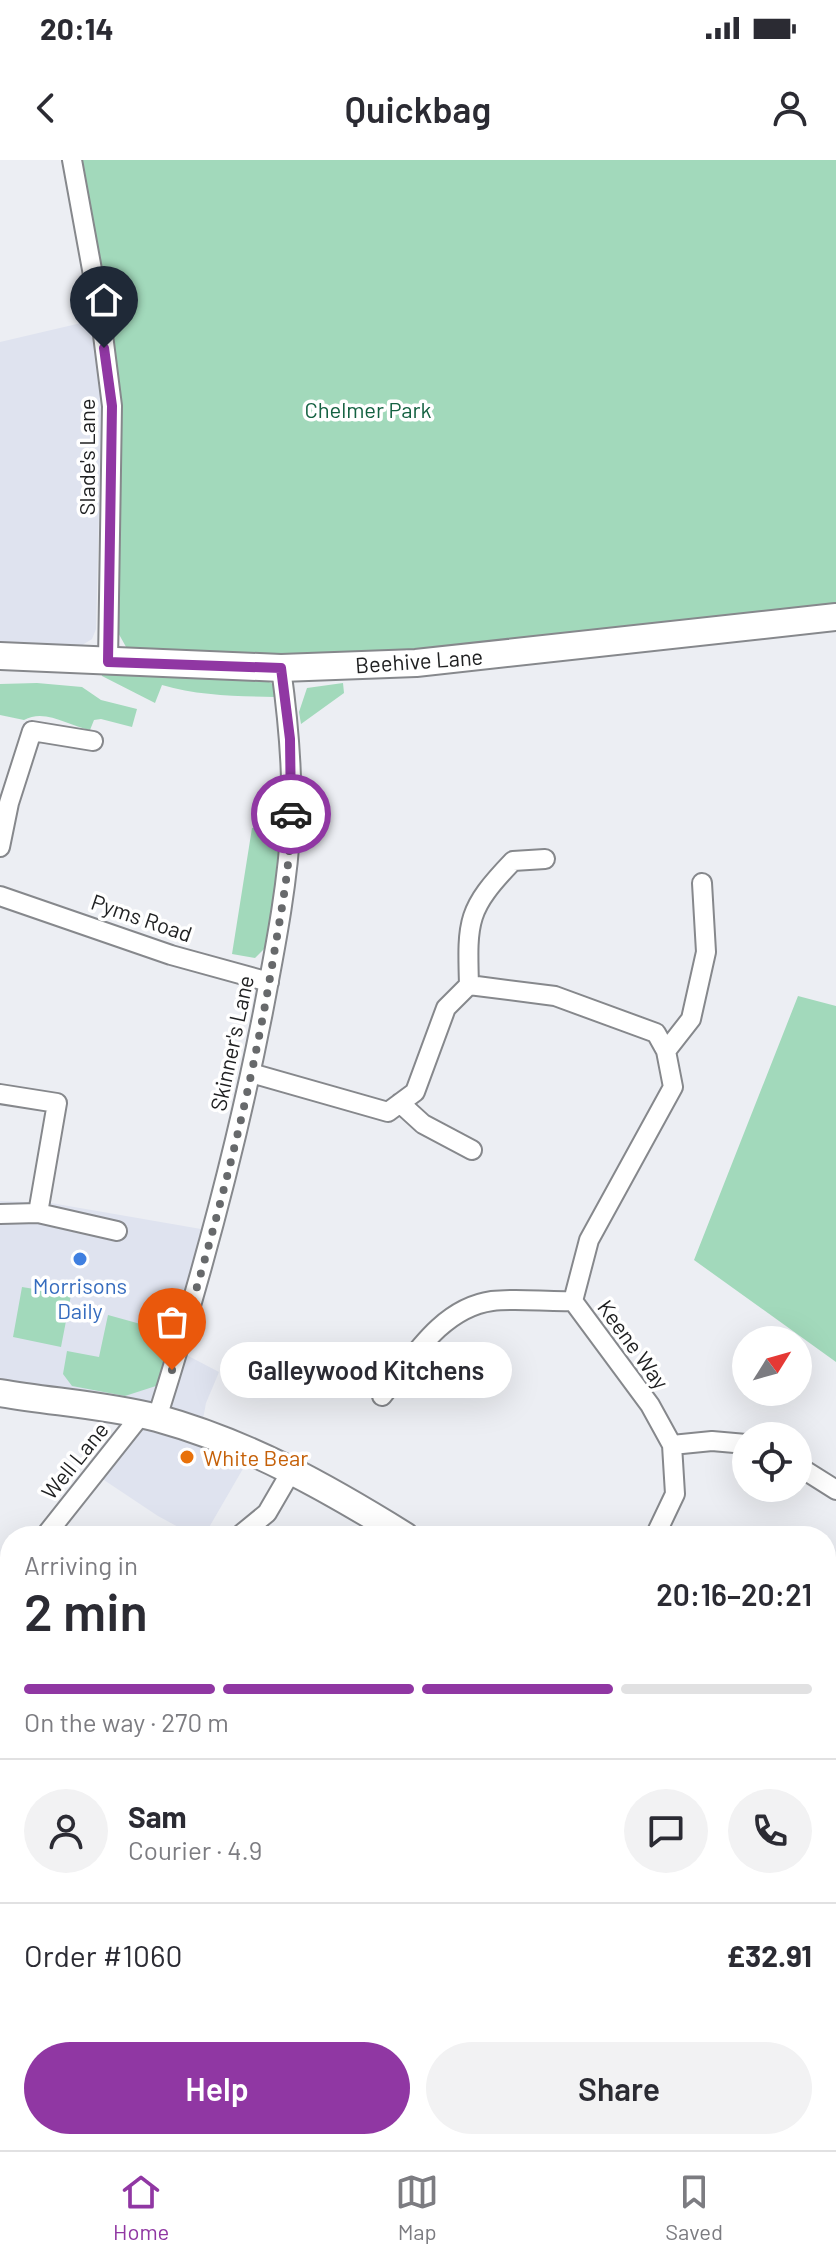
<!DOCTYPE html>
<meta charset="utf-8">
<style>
body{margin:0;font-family:Barlow,sans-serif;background:#f2f2f3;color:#2b2b33;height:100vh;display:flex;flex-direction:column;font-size:30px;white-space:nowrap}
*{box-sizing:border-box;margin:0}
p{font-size:26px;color:#7c7c81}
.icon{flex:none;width:44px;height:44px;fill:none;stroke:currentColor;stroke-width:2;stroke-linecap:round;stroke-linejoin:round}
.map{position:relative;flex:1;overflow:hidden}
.sheet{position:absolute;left:0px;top:1366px;width:836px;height:624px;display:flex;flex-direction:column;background:#fff;border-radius:32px 32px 0 0;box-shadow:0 8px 32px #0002}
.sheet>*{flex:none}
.needle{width:52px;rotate:53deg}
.tools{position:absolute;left:732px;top:1166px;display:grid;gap:16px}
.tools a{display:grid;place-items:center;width:80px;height:80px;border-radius:50%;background:#fff;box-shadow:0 8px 32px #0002;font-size:40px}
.pin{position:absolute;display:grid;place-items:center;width:68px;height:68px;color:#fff;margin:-82px -34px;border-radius:50% 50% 50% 0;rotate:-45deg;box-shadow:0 0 8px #0007}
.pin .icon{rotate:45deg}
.courier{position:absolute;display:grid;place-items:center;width:80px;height:80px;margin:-40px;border:6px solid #9037a3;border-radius:50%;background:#fff;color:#222;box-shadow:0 2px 10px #0007}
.bubble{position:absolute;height:56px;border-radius:28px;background:#fff;box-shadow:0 8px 32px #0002;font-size:26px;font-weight:600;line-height:56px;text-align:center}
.overview em{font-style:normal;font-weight:600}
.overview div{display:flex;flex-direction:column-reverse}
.overview{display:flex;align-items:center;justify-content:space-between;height:136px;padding:0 24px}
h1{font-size:52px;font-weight:600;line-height:60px}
.bar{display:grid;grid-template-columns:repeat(4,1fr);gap:12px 8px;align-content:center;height:96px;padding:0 24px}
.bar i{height:10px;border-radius:6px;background:#e1e1e2}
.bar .active{background:#9037a3}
.bar p{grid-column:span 4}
.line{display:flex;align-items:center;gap:20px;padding:0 24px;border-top:2px solid #e1e1e2}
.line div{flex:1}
.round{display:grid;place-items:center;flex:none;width:84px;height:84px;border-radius:42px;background:#f2f2f3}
.cta{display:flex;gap:16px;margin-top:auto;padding:16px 24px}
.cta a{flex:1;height:92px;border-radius:48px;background:#9037a3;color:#fff;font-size:32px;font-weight:600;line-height:92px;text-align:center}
.cta a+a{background:#f2f2f3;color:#2b2b33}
.status{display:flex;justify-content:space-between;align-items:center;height:56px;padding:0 40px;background:#fff;direction:ltr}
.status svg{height:22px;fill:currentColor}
header{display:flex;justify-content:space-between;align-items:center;height:104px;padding:0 24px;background:#fff;font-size:36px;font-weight:600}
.menu{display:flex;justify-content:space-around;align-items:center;height:112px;border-top:2px solid #e1e1e2;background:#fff;font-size:22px;color:#7c7c81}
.menu a{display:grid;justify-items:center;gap:4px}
.menu .active{color:#9037a3}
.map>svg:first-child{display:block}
</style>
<div class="status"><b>20:14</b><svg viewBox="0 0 49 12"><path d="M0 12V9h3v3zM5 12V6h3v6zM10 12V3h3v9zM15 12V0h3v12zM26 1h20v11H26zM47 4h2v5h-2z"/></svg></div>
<header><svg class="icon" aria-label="back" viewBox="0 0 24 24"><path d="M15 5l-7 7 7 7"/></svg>Quickbag<svg class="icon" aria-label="person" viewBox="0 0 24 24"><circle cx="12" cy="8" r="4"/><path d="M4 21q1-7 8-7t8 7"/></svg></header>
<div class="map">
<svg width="836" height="1990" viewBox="0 0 836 1990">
<rect width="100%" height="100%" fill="#eceef3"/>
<!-- built -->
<path fill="#dfe3ef" d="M94,160L102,240L96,469L92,479L74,490L0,483V182Z
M0,1041L51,1043L201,1069L173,1188L219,1212L206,1243L199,1280L248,1300L204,1376H195L158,1356L86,1308L138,1250L0,1221Z"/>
<!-- green -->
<path fill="#a2d9bb" d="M82,0H836V447L359,498L130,494L116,469L108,160Z
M100,507C147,509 235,500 276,526L275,537C238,536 198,536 162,525L155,543L102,516Z
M37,523L82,527L101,540L137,549L132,567L101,559L94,560L90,570C69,566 45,548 24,560L0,555V524Z
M343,523L344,533L301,564L299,552L307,528Z
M281,667L268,785L255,798L232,794L252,668Z
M798,836L836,846V1202L694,1100Z
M22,1127L71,1135L61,1187L13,1177Z
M178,1131L185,1139L159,1225L125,1236L72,1226L63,1214L67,1191L99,1197L108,1155L155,1168L171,1132Z
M10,1709V1980H87L99,1990L0,1987V1722Z"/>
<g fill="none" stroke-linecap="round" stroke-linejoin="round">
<!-- street casing -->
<g stroke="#86888c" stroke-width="22">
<path id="street" d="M72,0L101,159L112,246L108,502
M0,687L9,643L32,571L93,581
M0,736L171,795L269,822
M469,825L555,836L656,873L666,891
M251,913L388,952L415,932L446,848L469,825C467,760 467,749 513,701L545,699
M0,934L57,943L38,1053
M400,943L423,964L472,990
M0,1054L38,1053L117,1071
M382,1236C412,1199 441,1148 492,1141C518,1138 547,1142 573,1141
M157,1258C199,1125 236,990 263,852C275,789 288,724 291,660C293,609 288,559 281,508
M672,1285L712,1281L746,1284
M798,1306L836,1330
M45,1376L141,1255
M239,1376L267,1353L292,1310
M655,1376L675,1334L672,1285L650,1245L573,1141L589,1080L673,927L666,891L691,859L706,792L702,723
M0,1437L10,1423
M826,1952L836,1953
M201,1990L213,1980
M808,1990L811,1980"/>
</g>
<!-- secondary casing -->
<g stroke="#86888c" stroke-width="30">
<path id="secondary" d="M0,496L281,508L416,503L836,457
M0,1233C52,1242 106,1245 157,1258C248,1283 326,1327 405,1376
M826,1619L836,1625"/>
</g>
<!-- street -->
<use href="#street" stroke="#fff" stroke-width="18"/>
<!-- secondary -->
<use href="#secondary" stroke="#fff" stroke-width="26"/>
</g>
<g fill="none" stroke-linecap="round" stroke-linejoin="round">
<!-- done -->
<path stroke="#67696b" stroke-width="8" stroke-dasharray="0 14.4" d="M172,1210C213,1078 249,943 272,806C280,757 291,705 291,654"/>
<!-- route -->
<path stroke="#9037a3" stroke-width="10" d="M104,188L112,246L108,502L281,508L290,579L291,654"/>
</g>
<!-- markers -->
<circle fill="#3f7fe0" stroke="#fff" stroke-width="3" cx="80" cy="1099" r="8"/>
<circle fill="#e8710a" stroke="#fff" stroke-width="3" cx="187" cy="1297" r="8"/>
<g text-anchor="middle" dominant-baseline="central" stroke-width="7" stroke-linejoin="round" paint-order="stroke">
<!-- park labels -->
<g font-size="22" fill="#156242" stroke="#fff">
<text x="368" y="249">Chelmer Park</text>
</g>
<!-- street labels -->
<g font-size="22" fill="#202122" stroke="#fff">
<text transform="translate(86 297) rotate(-90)">Slade's Lane</text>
<text transform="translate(419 500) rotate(-4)">Beehive Lane</text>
<text transform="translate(142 757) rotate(19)">Pyms Road</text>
<text transform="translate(231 883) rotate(-78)">Skinner's Lane</text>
<text transform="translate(634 1184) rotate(54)">Keene Way</text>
<text transform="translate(74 1300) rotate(-51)">Well Lane</text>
</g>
<!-- shop labels -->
<g font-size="22" fill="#366cbe" stroke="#fff">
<text x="80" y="1125">Morrisons<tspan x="80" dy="25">Daily</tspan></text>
</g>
<!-- food labels -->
<g font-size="22" fill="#c56008" stroke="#fff" text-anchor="start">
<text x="203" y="1297">White Bear</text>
</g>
</g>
</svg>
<div class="tools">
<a><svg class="needle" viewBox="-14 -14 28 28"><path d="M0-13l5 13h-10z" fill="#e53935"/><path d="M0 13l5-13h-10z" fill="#7c7c81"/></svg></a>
<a><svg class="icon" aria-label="locate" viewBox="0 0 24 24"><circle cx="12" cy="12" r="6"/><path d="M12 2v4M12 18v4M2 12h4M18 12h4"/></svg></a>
</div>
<div class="pin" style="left:172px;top:1210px;background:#ea580c"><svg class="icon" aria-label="bag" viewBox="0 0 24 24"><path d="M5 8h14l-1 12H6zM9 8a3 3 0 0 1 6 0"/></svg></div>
<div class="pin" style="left:104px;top:188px;background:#1f2937"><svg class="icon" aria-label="home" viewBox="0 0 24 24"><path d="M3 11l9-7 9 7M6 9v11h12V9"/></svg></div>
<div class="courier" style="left:291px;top:654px"><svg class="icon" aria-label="car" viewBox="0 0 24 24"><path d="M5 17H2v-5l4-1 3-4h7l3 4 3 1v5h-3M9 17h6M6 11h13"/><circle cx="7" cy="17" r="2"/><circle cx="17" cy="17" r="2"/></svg></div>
<div class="bubble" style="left:220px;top:1182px;width:292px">Galleywood Kitchens</div>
<section class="sheet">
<div class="overview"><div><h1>2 min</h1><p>Arriving in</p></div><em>20:16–20:21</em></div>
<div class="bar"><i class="active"></i><i class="active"></i><i class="active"></i><i></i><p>On the way · 270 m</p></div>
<div class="line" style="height:144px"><a class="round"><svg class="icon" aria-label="person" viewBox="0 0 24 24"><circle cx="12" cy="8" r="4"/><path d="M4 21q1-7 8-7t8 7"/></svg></a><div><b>Sam</b><p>Courier · 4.9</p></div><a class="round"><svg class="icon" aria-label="chat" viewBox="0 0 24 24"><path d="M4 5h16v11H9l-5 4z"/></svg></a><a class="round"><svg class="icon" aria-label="phone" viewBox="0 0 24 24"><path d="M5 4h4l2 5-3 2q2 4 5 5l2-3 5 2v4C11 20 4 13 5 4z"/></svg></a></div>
<div class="line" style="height:104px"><div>Order #1060</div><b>£32.91</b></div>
<div class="cta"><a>Help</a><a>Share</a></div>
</section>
</div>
<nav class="menu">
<a class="active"><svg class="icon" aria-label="home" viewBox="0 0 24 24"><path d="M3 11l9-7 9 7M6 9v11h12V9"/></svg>Home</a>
<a><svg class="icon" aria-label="map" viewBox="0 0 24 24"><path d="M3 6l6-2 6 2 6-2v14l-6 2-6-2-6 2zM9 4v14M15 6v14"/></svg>Map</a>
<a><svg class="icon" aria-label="saved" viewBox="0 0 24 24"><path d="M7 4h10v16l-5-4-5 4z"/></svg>Saved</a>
</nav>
